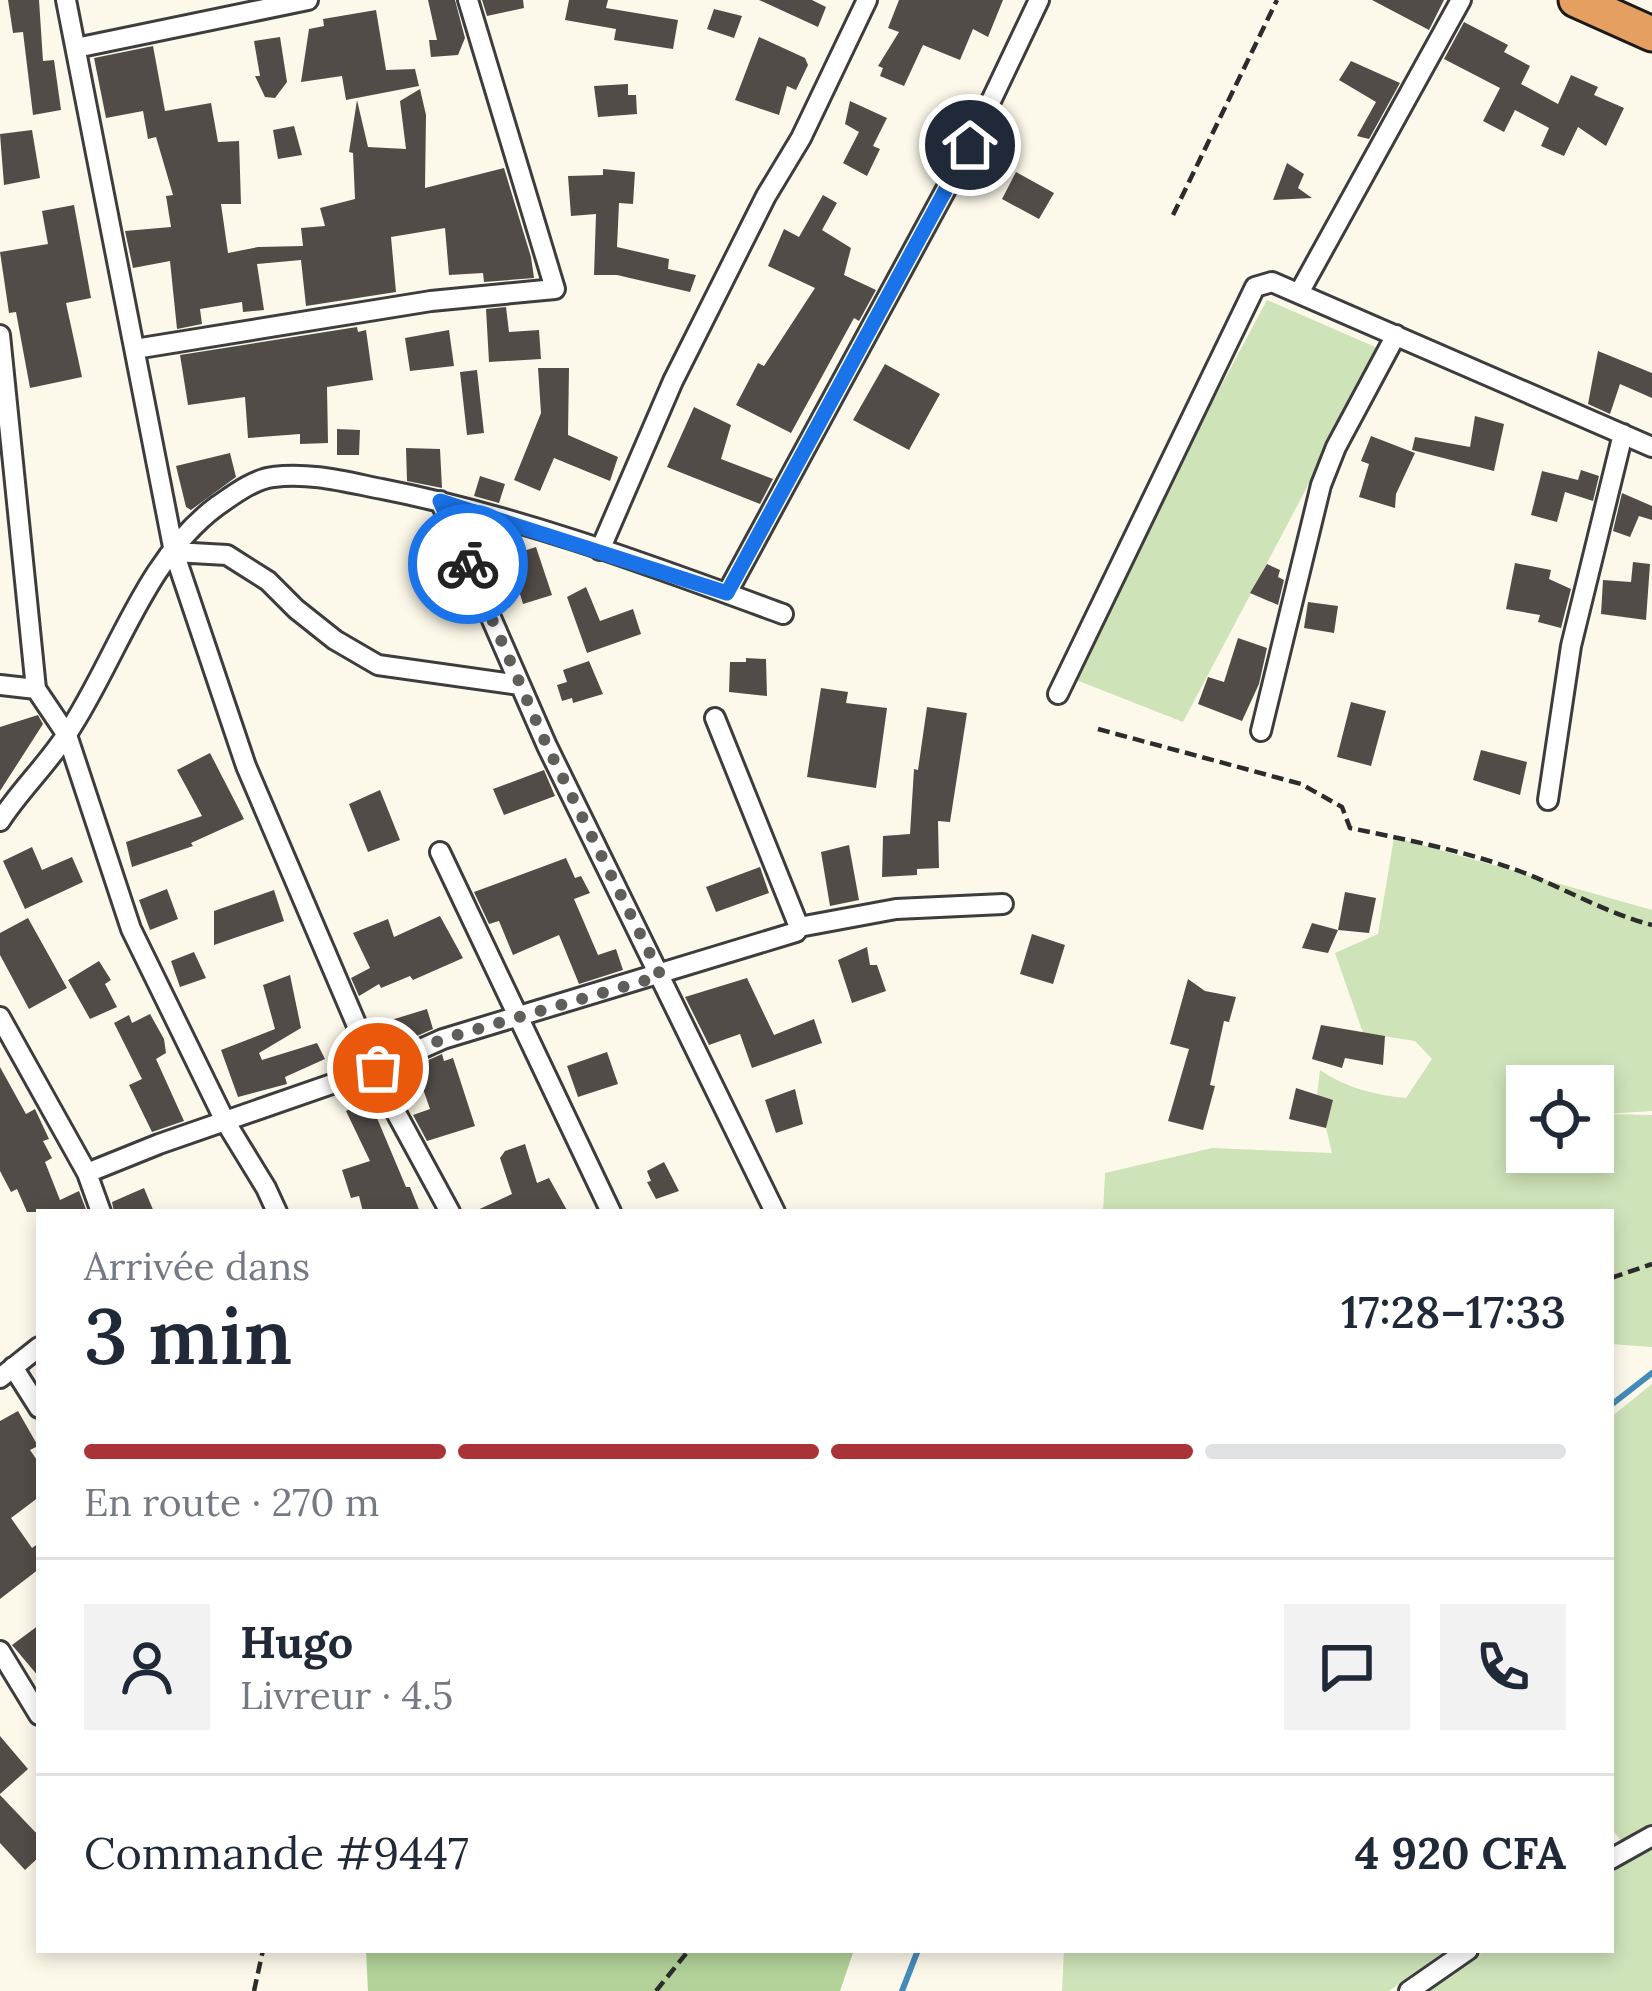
<!DOCTYPE html>
<html lang="fr">
<meta charset="utf-8">
<style>
body{margin:0;font-family:Lora,serif;background:#f2f2f3;color:#1f2937;height:100vh;display:flex;flex-direction:column;font-size:45px;white-space:nowrap}
*{box-sizing:border-box;margin:0}
p{font-size:39px;color:#747a83}
.icon{flex:none;width:66px;height:66px;fill:none;stroke:currentColor;stroke-width:2;stroke-linecap:round;stroke-linejoin:round}
.map{position:relative;flex:1;overflow:hidden}
.panel{position:absolute;left:36px;top:1209px;width:1578px;height:744px;display:flex;flex-direction:column;background:#fff;border-radius:0px;box-shadow:0 6px 18px #0003}
.panel>*{flex:none}
.controls{position:absolute;left:1506px;top:1065px;display:grid;gap:24px}
.controls a{display:grid;place-items:center;width:108px;height:108px;border-radius:0px;background:#fff;box-shadow:0 6px 18px #0003;font-size:60px}
.pin{position:absolute;display:grid;place-items:center;width:102px;height:102px;color:#fff;margin:-51px;border:6px solid #fff;border-radius:50%;box-shadow:0 3px 12px #0007}
.courier{position:absolute;display:grid;place-items:center;width:120px;height:120px;margin:-60px;border:9px solid #1a73e8;border-radius:50%;background:#fff;color:#222;box-shadow:0 3px 15px #0007}
.summary em{font-style:normal;font-weight:600}
.summary div{display:flex;flex-direction:column-reverse}
.summary{display:flex;align-items:center;justify-content:space-between;height:204px;padding:0 48px}
h1{font-size:78px;font-weight:600;line-height:90px}
.bar{display:grid;grid-template-columns:repeat(4,1fr);gap:18px 12px;align-content:center;height:144px;padding:0 48px}
.bar i{height:15px;border-radius:9px;background:#e0e1e3}
.bar .active{background:#aa3337}
.bar p{grid-column:span 4}
.line{display:flex;align-items:center;gap:30px;padding:0 48px;border-top:3px solid #e0e1e3}
.line div{flex:1}
.round{display:grid;place-items:center;flex:none;width:126px;height:126px;border-radius:0px;background:#f2f2f3}
.map>svg:first-child{display:block}
</style>
<div class="map">
<svg width="1652" height="1991" viewBox="0 0 1652 1991">
<rect width="100%" height="100%" fill="#fdf9ea"/>
<!-- green -->
<path fill="#cee3b8" fill-rule="evenodd" d="M1267,300L1380,349L1183,722L1066,676Z
M1394,837L1652,910V1111L1604,1114L1652,1115V1347L1611,1344V1212H1103L1105,1173L1212,1148L1332,1153L1326,1128L1333,1100L1317,1095L1320,1070C1346,1088 1375,1095 1406,1098L1432,1059L1415,1041L1363,1033L1335,953L1378,934ZM1527,1086H1593V1152H1527Z
M1652,1384V1825L1622,1842L1611,1828V1417Z
M1652,1849V1991H1426L1486,1950H1611V1872Z
M1064,1950H1447L1389,1991H1062Z"/>
<!-- forest -->
<path fill="#b2d299" d="M366,1950H854L840,1991H368Z"/>
<g fill="none" stroke-linecap="round" stroke-linejoin="round">
<!-- stream -->
<path stroke="#448bbd" stroke-width="6" d="M1611,1405L1652,1373
M902,1991L918,1950"/>
</g>
<!-- building -->
<path fill="#524c48" d="M8,0H39L43,61L54,60L61,110L33,115L23,32L13,33Z
M428,0H455L465,38L458,55L431,57L429,40H437Z
M482,0H523L524,8L487,16Z
M569,0H608L606,8L678,20L673,49L614,40L616,29L565,20Z
M759,0H812L826,7L818,27Z
M899,0H1003L988,37L973,29L960,60L923,45L904,86L880,76L883,68L878,66L899,32L888,28Z
M1372,0H1444L1429,30Z
M714,9L742,16L734,38L707,29Z
M376,10L386,70L415,69L419,86L346,100L342,76L301,82L309,29L324,26L323,19Z
M1464,22L1508,45L1504,52L1530,66L1521,84L1558,104L1571,75L1598,87L1594,95L1624,108L1606,146L1578,127L1564,156L1541,146L1549,128L1515,110L1504,132L1483,121L1500,88L1444,59Z
M280,37L287,82L275,98L265,97L255,76H260L254,41Z
M759,37L805,58L808,65L796,90L787,86L779,115L735,100Z
M153,46L165,111L211,103L218,142L239,141L241,204H221L228,253L258,247L303,246L301,228L325,226L320,208L355,199L353,153L349,152L357,100L368,147L406,149L400,101L420,89L426,115L425,188L504,168L531,257L534,278L484,282L483,273L449,275L445,228L391,237L396,292L306,306L301,260L257,264L264,310L243,312L242,302L200,309L202,324L177,329L170,261L133,268L125,231L171,227L166,196L173,195L156,137L148,139L143,111L106,118L94,58Z
M1351,61L1400,83L1369,139L1357,136L1376,102L1339,80Z
M628,84V95H636L637,114L598,117L594,86Z
M850,101L887,118L873,146L880,149L867,176L843,163L859,132L845,124Z
M294,126L302,155L278,159L273,130Z
M32,130L40,178L4,185L0,134Z
M1287,163L1304,174L1298,188L1312,198L1273,200Z
M603,169L635,172L633,204L619,203L617,247L669,259L668,269L696,275L690,292L617,275H594L596,214L571,216L568,176L603,175Z
M1016,172L1054,193L1039,219L1002,199Z
M823,195L837,203L822,230L851,248L844,275L876,290L859,321L854,318L791,433L736,405L758,363L764,366L815,288L768,266L784,229L799,237Z
M74,205L91,298L66,303L82,377L30,388L16,312L9,313L0,252L48,244L42,211Z
M506,307L509,332L539,330L541,359L489,362L486,309Z
M357,327L358,332L366,330L373,380L327,387L328,443L300,444V434L248,438L245,397L188,405L180,355Z
M449,330L454,366L410,371L405,338Z
M1598,351L1652,373V398L1620,384L1610,414L1588,404Z
M885,364L940,394L909,450L853,420Z
M538,368H569L568,435L618,457L610,481L554,458L540,491L514,480L541,413Z
M477,370L484,433L467,435L460,372Z
M694,407L731,425L721,459L773,479L760,504L667,467Z
M1475,416L1504,424L1494,471L1412,450L1415,437L1470,447Z
M337,429L360,430L359,455H337Z
M1371,436L1415,453L1396,494L1395,508L1359,497L1369,464L1361,461Z
M406,448L440,449L442,488L407,481Z
M230,453L236,477L191,510L186,507L176,466Z
M1581,470L1599,476L1593,501L1565,492L1557,522L1531,515L1542,471L1578,480Z
M480,476L505,484L499,503L474,496Z
M1622,493L1652,506V520L1639,516L1630,537L1613,531Z
M536,547L552,595L523,604L520,594L512,596L503,572L510,570L505,557Z
M1633,562L1650,564L1646,620L1601,614L1603,580L1631,582Z
M1515,563L1551,570L1549,579L1571,589L1561,628L1538,622L1540,615L1506,609Z
M1267,564L1280,570L1278,577L1284,580L1278,605L1250,593Z
M586,587L600,621L633,609L641,634L587,653L567,597Z
M1308,602L1338,606L1334,633L1304,628Z
M1238,638L1267,648L1259,684L1242,721L1198,704L1208,677L1224,682Z
M746,658L766,659L767,696L729,692L730,662H746Z
M589,661L603,694L573,703L572,698L562,701L557,685L567,682L563,670Z
M821,688L848,692L846,703L887,708L876,788L807,777Z
M1351,702L1386,711L1371,766L1337,757Z
M927,707L967,713L950,822L938,821L939,868L917,869V875L882,877L883,836L910,834L914,769L918,770Z
M38,715L43,724L0,791V727Z
M1481,750L1527,762L1520,795L1473,780Z
M210,753L244,819L191,843L193,846L132,867L126,842L202,816L177,770Z
M544,770L555,796L504,815L493,789Z
M380,790L400,840L368,852L349,804Z
M849,845L859,900L830,906L821,852Z
M32,847L42,870L72,857L83,882L25,909L3,861Z
M566,858L575,878L581,876L590,893L574,899L598,955L616,949L623,970L579,984L559,935L513,955L499,921L489,924L474,892Z
M760,867L769,893L716,912L706,887Z
M167,889L178,919L150,930L139,900Z
M274,890L284,921L214,945V911Z
M1345,892L1376,898L1369,933L1338,930Z
M440,916L463,958L413,980L410,976L381,988L379,984L359,996L351,978L370,968L353,933L388,919L394,937Z
M28,918L67,988L29,1009L0,955V933Z
M1312,923L1338,930L1328,953L1302,948Z
M1032,934L1065,945L1053,984L1020,974Z
M867,947L870,965H877L886,991L852,1003L838,960Z
M194,952L206,978L180,987L171,961Z
M99,961L111,980L105,984L117,1007L90,1019L68,980Z
M290,975L301,1028L259,1053L262,1060L317,1043L325,1059L285,1077L287,1084L238,1097L221,1050L275,1029L263,985Z
M747,978L774,1035L814,1019L822,1043L752,1068L740,1034L709,1045L685,997Z
M1188,979L1205,991L1236,997L1229,1022L1224,1021L1210,1085L1215,1086L1203,1130L1168,1121L1189,1049L1170,1044Z
M427,1009L433,1029L387,1049L378,1024Z
M150,1014L164,1039L166,1053L156,1059L184,1121L152,1132L129,1085L142,1079L114,1023L129,1015L132,1023Z
M1321,1025L1385,1036L1383,1065L1345,1058L1342,1068L1312,1059Z
M607,1052L618,1084L578,1097L567,1066Z
M442,1054L444,1061L453,1058L475,1126L427,1141L413,1115L430,1109L415,1066Z
M0,1067L26,1114L35,1109L49,1139L43,1141L52,1158L45,1162L60,1200L79,1191L87,1212H27L17,1189L11,1192L0,1171Z
M1296,1088L1333,1100L1326,1128L1289,1119Z
M795,1089L803,1124L776,1133L765,1100Z
M369,1099L406,1187H410L420,1212H363L359,1196L351,1198L342,1170L370,1161L346,1111Z
M525,1144L537,1183L549,1178L568,1212H473L512,1194L500,1158L505,1151Z
M664,1162L679,1191L656,1199L647,1182L651,1181L647,1171Z
M144,1188L154,1212H114L112,1202Z
M18,1411L38,1446L30,1450L39,1463V1497L11,1518L32,1548L39,1543V1569L0,1599V1421Z
M39,1625V1677L12,1645Z
M0,1736L28,1769L0,1794Z
M0,1795L39,1836V1857L25,1870L0,1843Z"/>
<g fill="none" stroke-linecap="round" stroke-linejoin="round">
<!-- street casing -->
<g stroke="#3d3d3d" stroke-width="24">
<path id="street" d="M66,0L174,552L246,766L387,1096L450,1212
M76,48L308,0
M1299,293L1461,0
M0,335L36,689L67,735L131,929L225,1121L266,1188L277,1212
M135,349L431,301L555,289L468,0
M440,501L547,746L775,1212
M600,550L673,381L766,196L801,138L867,0
M174,552L227,555L268,581L296,609L335,640L378,665L520,685
M727,593L970,145L1039,0
M0,685L36,689
M1058,694L1255,287L1272,282L1652,447
M715,718L799,927
M1261,731L1321,485L1336,447L1396,335
M1548,800L1571,646L1623,434
M0,821C20,790 47,765 67,734C116,661 144,560 217,506C233,495 254,479 273,477C310,472 346,482 382,489C519,516 652,566 783,614
M440,852L611,1212
M0,1017L87,1173L101,1212
M87,1173L159,1144L378,1068L443,1039L796,932L799,927L896,909L1003,904
M13,1367L39,1408
M0,1378L39,1347
M0,1651L39,1715
M1611,1859L1652,1836
M1409,1991L1468,1950"/>
</g>
<!-- highway casing -->
<g stroke="#1b1b1b" stroke-width="39">
<path id="highway" d="M1576,0L1652,34"/>
</g>
<!-- path -->
<path stroke="#2c2c2c" stroke-width="4.5" stroke-dasharray="12 6" stroke-linecap="butt" d="M1173,215L1277,0
M1098,729L1301,784L1342,807L1350,828C1408,840 1466,851 1522,872C1566,889 1606,913 1652,925
M1611,1278L1652,1264
M254,1991L263,1950
M656,1991L689,1950"/>
<!-- street -->
<use href="#street" stroke="#fff" stroke-width="18"/>
<!-- highway -->
<use href="#highway" stroke="#e49f61" stroke-width="33"/>
</g>
<g fill="none" stroke-linecap="round" stroke-linejoin="round">
<!-- done -->
<path stroke="#5f5e58" stroke-width="12" stroke-dasharray="0 21.6" d="M378,1068L443,1039L661,976L547,746L468,564"/>
<!-- route -->
<path stroke="#1a73e8" stroke-width="15" d="M468,564L440,501L727,593L970,145"/>
</g>
</svg>
<div class="controls">
<a><svg class="icon" aria-label="locate" viewBox="0 0 24 24"><circle cx="12" cy="12" r="6"/><path d="M12 2v4M12 18v4M2 12h4M18 12h4"/></svg></a>
</div>
<div class="pin" style="left:378px;top:1068px;background:#ea580c"><svg class="icon" aria-label="bag" viewBox="0 0 24 24"><path d="M5 8h14l-1 12H6zM9 8a3 3 0 0 1 6 0"/></svg></div>
<div class="pin" style="left:970px;top:145px;background:#1f2937"><svg class="icon" aria-label="home" viewBox="0 0 24 24"><path d="M3 11l9-7 9 7M6 9v11h12V9"/></svg></div>
<div class="courier" style="left:468px;top:564px"><svg class="icon" aria-label="bike" viewBox="0 0 24 24"><circle cx="6" cy="16" r="4"/><circle cx="18" cy="16" r="4"/><path d="M6 16l4-8h5l3 8M10 8l3 8H6M13 5h3"/></svg></div>
<section class="panel">
<div class="summary"><div><h1>3 min</h1><p>Arrivée dans</p></div><em>17:28–17:33</em></div>
<div class="bar"><i class="active"></i><i class="active"></i><i class="active"></i><i></i><p>En route · 270 m</p></div>
<div class="line" style="height:216px"><a class="round"><svg class="icon" aria-label="person" viewBox="0 0 24 24"><circle cx="12" cy="8" r="4"/><path d="M4 21q1-7 8-7t8 7"/></svg></a><div><b>Hugo</b><p>Livreur · 4.5</p></div><a class="round"><svg class="icon" aria-label="chat" viewBox="0 0 24 24"><path d="M4 5h16v11H9l-5 4z"/></svg></a><a class="round"><svg class="icon" aria-label="phone" viewBox="0 0 24 24"><path d="M5 4h4l2 5-3 2q2 4 5 5l2-3 5 2v4C11 20 4 13 5 4z"/></svg></a></div>
<div class="line" style="height:156px"><div>Commande #9447</div><b>4 920 CFA</b></div>
</section>
</div>
